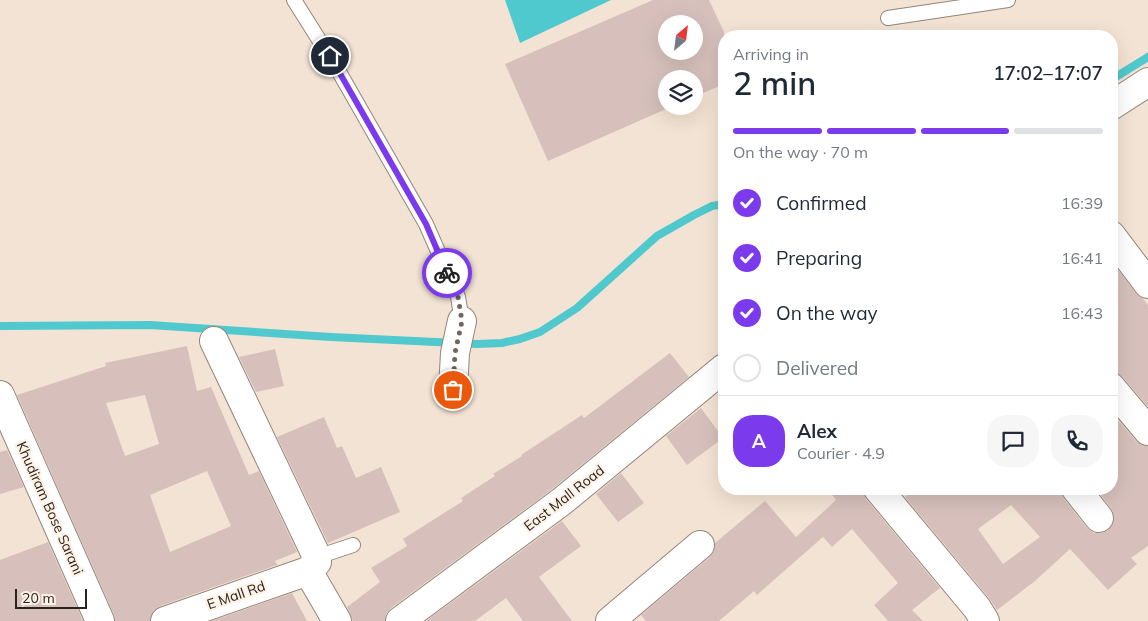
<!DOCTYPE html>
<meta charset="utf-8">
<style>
body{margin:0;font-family:Mulish,sans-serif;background:#f6f6f7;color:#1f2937;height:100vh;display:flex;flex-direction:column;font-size:19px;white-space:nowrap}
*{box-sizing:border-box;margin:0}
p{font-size:16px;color:#747a83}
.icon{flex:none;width:28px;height:28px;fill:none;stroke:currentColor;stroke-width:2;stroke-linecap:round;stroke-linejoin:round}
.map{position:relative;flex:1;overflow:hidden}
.panel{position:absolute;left:718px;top:30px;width:400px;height:465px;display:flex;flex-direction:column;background:#fff;border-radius:20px;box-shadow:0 5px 20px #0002}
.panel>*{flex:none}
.needle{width:32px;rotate:28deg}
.tools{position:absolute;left:658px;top:15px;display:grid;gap:10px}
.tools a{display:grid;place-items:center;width:45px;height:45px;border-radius:50%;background:#fff;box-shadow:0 5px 20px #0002;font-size:25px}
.scale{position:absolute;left:15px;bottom:12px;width:72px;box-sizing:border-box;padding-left:5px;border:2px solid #2a241f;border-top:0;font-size:14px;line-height:18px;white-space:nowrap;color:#2a241f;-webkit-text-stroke:4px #fef1e5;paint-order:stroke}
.pin{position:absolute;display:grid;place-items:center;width:42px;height:42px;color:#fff;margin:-21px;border:2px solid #fff;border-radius:50%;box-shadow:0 1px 5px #0007}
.courier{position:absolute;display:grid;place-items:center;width:50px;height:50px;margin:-25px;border:4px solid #7c3aed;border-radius:50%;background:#fff;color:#222;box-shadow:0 1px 6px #0007}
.head em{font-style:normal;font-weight:600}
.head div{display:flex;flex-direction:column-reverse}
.head{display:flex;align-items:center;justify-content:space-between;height:85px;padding:0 15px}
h1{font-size:32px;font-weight:600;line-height:38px}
.bar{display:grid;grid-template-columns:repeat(4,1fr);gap:8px 5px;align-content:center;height:60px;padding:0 15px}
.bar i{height:6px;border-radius:4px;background:#e0e1e3}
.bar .current{background:#7c3aed}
.bar p{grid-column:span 4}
.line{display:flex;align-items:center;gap:12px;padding:0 15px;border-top:1px solid #e0e1e3}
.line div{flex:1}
.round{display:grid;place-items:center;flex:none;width:52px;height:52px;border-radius:20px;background:#f6f6f7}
ol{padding:0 15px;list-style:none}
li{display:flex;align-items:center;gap:15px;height:55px}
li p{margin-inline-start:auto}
li .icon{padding:5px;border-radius:50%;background:#7c3aed;color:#fff;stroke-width:4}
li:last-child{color:#747a83}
li i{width:28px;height:28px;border:2px solid #e0e1e3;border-radius:50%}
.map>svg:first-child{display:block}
</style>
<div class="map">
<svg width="1148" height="621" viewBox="0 0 1148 621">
<rect width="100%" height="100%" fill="#f3e3d4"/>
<!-- water -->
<path fill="#4fc9cd" d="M505,0H611L520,43Z"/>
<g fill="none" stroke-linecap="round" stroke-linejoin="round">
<!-- stream -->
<path stroke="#4fc9cd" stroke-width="8" d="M1111,80L1148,57
M0,326L150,325L331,337L477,344L502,343L520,339L540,332L577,308L657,236L694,215L712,206L724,204"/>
</g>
<!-- building -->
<path fill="#d7c0bc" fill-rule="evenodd" d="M653,0H709L724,32V84L694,97V79H666V106H673L548,161L505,64ZM666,24H694V51H666Z
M1111,261L1136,293L1143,299L1148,305V407L1123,377L1117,373L1111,372Z
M187,346L197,391L211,387L249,475L259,471L297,552L275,561L277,565L160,606L153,611L150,621H115L114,615L17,395L106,366L105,363ZM145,395L159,444L125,456L106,403ZM207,471L231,526L170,552L150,495Z
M275,349L284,386L256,392L239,357Z
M670,353L689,377L551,490L391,608L386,614L385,621H353L347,607L380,582L371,568L407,546L403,539L463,501L461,498L495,476L493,474L522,456L521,455L582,415L584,418Z
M701,408L723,438L687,465L666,436Z
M1111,412L1136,441L1142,445L1148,446V546L1131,558L1137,564L1108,590L1070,549L1035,581L997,610L989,598L905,497L916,489H1061L1064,499L1087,528L1094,533H1102L1109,530L1113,524L1114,516L1111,508L1096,489H1111ZM1011,505L1040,537L1003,564L978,529Z
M324,417L337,448L342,446L356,478L381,467L400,512L328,543L277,437Z
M7,450L24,487L0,494V452Z
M621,473L644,503L618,522L596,494Z
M828,489H862L866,499L940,588L912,610L923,621H888L874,605L898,583L852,529L832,547L823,537L757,595L754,591L719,621H646L641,615L710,557L714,551L715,543L765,501L796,537L836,500Z
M562,521L581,546L539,577L572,621H523L506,598L475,621H426Z
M48,542L83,621H0V560Z
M292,593L307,621H212Z"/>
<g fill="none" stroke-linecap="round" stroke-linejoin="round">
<!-- service casing -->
<g stroke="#948577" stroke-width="16">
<path id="service" d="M294,0L338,70L426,224L458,297L462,321
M888,18L1008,0
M317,557L353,545"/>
</g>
<!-- minor casing -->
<g stroke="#948577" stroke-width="30">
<path id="minor" d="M1111,106L1148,82
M1111,235L1148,284
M1111,387L1148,431
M453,390L455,353L462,321
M0,395L100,621
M878,489L977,608L985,621
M1076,489L1099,518
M308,571L337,621
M165,621L308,571L317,562V557L214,341
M400,621L561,502L724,368
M610,621L700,545"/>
</g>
<!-- service -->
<use href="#service" stroke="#fff" stroke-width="14"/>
<!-- minor -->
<use href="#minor" stroke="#fff" stroke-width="28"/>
</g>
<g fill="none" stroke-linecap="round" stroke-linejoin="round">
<!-- done -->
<path stroke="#70675e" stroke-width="5" stroke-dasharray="0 9" d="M447,273L458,297L462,321L455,353L453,390"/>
<!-- route -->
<path stroke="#7c3aed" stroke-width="6" d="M330,56L426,224L447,273"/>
</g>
<g text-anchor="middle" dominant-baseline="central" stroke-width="4.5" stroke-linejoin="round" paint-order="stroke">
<!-- street labels -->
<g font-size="14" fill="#2a241f" stroke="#fef1e5">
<text transform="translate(564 498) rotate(-38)">East Mall Road</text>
<text transform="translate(50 508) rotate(66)">Khudiram Bose Sarani</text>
<text transform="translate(236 595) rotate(-19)">E Mall Rd</text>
</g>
</g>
</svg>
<div class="tools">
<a><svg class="needle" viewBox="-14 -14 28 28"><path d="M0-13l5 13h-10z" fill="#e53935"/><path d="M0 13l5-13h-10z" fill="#747a83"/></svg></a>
<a><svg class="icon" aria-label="layers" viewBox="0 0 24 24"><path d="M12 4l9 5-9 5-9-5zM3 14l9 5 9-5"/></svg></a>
</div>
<div class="scale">20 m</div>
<div class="pin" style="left:453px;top:390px;background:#ea580c"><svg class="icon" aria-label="bag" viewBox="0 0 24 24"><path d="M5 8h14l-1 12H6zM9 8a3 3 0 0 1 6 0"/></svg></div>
<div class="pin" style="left:330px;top:56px;background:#1f2937"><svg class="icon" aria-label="home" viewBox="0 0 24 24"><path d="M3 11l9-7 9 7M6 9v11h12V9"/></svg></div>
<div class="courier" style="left:447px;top:273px"><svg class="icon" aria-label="bike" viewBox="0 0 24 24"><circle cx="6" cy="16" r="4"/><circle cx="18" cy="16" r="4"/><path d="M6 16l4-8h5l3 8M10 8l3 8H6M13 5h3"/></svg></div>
<section class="panel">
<div class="head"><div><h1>2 min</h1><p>Arriving in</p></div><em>17:02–17:07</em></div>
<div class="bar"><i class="current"></i><i class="current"></i><i class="current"></i><i></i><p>On the way · 70 m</p></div>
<ol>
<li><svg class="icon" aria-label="check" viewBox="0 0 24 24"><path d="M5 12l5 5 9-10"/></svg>Confirmed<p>16:39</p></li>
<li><svg class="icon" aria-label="check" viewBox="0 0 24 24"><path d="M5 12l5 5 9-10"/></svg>Preparing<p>16:41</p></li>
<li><svg class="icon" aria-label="check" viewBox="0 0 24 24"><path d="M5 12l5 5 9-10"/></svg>On the way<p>16:43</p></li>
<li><i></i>Delivered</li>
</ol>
<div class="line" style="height:90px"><b class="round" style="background:#7c3aed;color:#fff">A</b><div><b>Alex</b><p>Courier · 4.9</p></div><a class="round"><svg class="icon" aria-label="chat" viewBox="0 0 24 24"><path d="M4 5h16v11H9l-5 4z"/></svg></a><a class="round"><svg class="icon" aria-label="phone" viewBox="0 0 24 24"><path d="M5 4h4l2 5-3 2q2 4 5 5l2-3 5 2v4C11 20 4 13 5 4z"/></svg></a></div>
</section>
</div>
